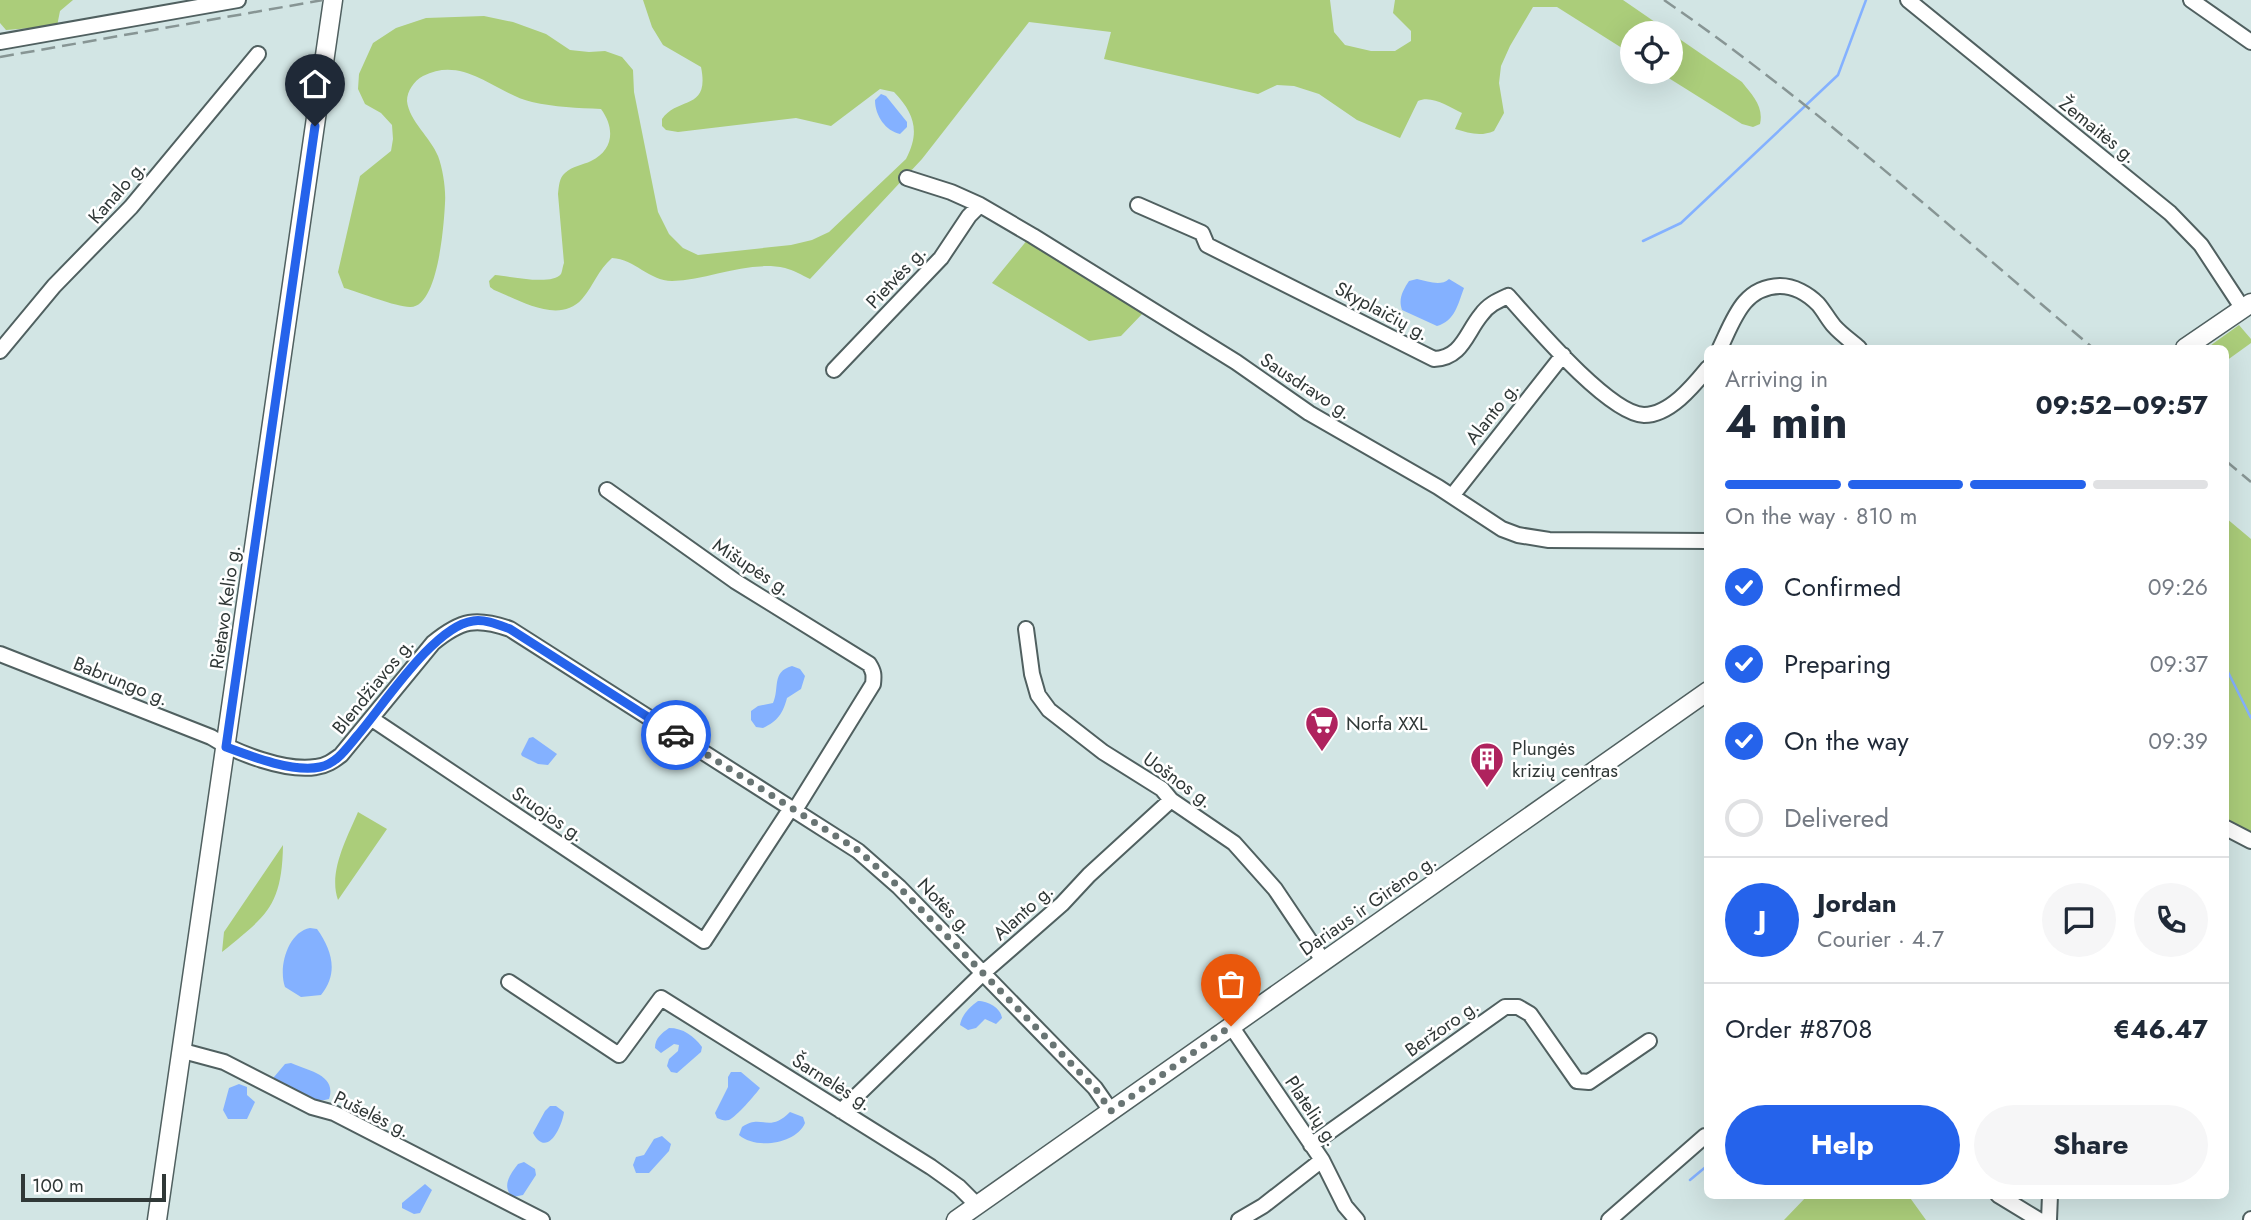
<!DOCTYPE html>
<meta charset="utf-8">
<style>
body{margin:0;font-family:Jost,sans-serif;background:#f6f6f7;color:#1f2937;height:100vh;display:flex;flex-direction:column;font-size:26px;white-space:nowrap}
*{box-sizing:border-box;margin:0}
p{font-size:23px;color:#747a83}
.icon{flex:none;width:38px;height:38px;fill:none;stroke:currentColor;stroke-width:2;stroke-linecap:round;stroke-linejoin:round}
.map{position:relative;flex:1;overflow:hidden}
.details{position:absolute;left:1704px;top:345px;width:525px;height:854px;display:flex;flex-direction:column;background:#fff;border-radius:10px;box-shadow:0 7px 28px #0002}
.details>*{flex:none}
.fabs{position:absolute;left:1620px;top:21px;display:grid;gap:14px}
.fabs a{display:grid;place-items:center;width:63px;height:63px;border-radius:50%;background:#fff;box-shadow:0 7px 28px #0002;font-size:35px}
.scale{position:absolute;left:21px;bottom:18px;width:145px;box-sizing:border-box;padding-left:7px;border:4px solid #303837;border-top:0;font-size:19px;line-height:24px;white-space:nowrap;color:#303837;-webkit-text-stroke:5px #fff;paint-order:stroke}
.pin{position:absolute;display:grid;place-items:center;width:60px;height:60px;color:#fff;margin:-72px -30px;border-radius:50% 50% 50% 0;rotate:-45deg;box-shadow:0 0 7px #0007}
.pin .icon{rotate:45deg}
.courier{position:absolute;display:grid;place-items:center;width:70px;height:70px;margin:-35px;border:5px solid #2563eb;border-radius:50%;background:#fff;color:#222;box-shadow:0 2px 9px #0007}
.overview em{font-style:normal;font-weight:700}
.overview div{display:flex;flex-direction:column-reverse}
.overview{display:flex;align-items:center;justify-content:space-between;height:119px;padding:0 21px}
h1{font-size:46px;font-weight:700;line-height:52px}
.bar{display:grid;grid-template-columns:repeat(4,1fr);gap:10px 7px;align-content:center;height:84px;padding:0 21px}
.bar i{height:9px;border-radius:5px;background:#e0e1e3}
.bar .active{background:#2563eb}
.bar p{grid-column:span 4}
.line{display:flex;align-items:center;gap:18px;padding:0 21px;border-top:2px solid #e0e1e3}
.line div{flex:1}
.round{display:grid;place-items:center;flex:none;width:74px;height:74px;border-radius:37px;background:#f6f6f7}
ol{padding:0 21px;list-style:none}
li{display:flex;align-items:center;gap:21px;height:77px}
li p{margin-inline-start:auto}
li .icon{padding:7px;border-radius:50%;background:#2563eb;color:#fff;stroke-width:4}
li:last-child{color:#747a83}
li i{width:38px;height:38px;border:4px solid #e0e1e3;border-radius:50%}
.button{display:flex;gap:14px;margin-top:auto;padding:14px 21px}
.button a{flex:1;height:80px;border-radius:42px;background:#2563eb;color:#fff;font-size:28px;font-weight:700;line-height:80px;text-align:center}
.button a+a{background:#f6f6f7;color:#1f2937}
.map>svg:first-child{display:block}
</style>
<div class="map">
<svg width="2251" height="1220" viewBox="0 0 2251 1220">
<rect width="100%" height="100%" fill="#d2e5e4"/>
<!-- green -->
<path fill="#abcd7a" d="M0,0H73L60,11L57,26L6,30L0,23Z
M643,0H1330L1334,32L1345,45L1371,51H1395L1411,41V31L1393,13L1395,0H1623L1742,82C1752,95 1764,106 1760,124L1753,127L1742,124L1659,72H1671V33H1633V55L1557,7H1533L1510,46L1501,66L1499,83L1504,113L1494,131C1480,137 1469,133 1455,129L1462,113C1449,107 1432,95 1418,101L1400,138L1357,120L1319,94L1294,86L1277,85L1258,94L1104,59L1111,32L1029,22L922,159L810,279C802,275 793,270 785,268C747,260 709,280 672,281C649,281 635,259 612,258C598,270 594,285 582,299C559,325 519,300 494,290L490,287L489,281L495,275C509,276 552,286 561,274C562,272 563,265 564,263L558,194C559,186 559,178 565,173C572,166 583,165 591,161C614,150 615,128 601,109C578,108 554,107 532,102C495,93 464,55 423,76C414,81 407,91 407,101C409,121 431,138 438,156C443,169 446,190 445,203C444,225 438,308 410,307C396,307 359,292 344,288L338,272L360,176L391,151L393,139L392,125L381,113L365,104L358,89L359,74L373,43L396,28L426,18L484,16L513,22L546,34L570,50L589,52L605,51L622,57L633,70L634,92L658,212L669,234L683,248L698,255L791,245L812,240L829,232L906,159C920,132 915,114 894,92L880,89L831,126L796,118L678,132L666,130L662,126V119C678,96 710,111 701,67L663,45L652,27Z
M1028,239L1144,312L1121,336L1089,341L992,283Z
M2239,325L2251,339V343L2226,361V348H2207Z
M2226,518L2251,539V833L2226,820Z
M358,812L387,829L338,900C328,872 347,838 358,812Z
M283,845C282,907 266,916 222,952L224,932Z
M1808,1195H1908L1926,1220H1784Z"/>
<!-- water -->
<path fill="#84b1ff" d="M881,94L886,96L907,122V127L900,134C886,131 875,116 875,100Z
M1417,279C1428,281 1440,287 1449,279L1464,288C1458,304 1455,321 1437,326L1402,310C1398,299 1403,290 1409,281Z
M792,666L800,669L805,676L801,689L787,698C783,713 778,721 763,728L756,727L751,720V711L758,706L773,703C780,688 771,672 792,666Z
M533,737L557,754L548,765L538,764L522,756L521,754L529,738Z
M310,928L317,929C332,950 339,973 321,995L301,997L285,987C278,967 288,932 310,928Z
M978,1001C988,1001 1001,1008 1002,1018L996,1024L985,1019L976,1028L968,1030L960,1025C962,1014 970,1007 978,1001Z
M669,1028C683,1028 694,1036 702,1047L701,1052L677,1073L671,1072L667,1066L669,1059L678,1051L679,1045L674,1044L661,1053L655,1048C655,1038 662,1033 669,1028Z
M291,1063C309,1071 337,1075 329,1099C311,1105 289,1090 274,1081V1077L285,1064Z
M731,1072H741L760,1088C756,1094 736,1117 729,1120C724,1121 722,1120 717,1118L715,1113L728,1087V1077Z
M239,1084L247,1087V1095L255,1102L247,1119H228L223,1110L229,1088Z
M550,1106H556L564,1112C562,1127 547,1159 533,1133L545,1111Z
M790,1112L803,1117L805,1123C796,1144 756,1150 739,1135L742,1127C762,1113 768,1134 790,1112Z
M662,1136L671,1144L669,1151L649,1173H636L633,1165L636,1157L644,1155L654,1139Z
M524,1162L535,1169L536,1175L523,1195L513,1197C501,1187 510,1174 518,1164Z
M425,1184L432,1190L420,1213L414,1214L402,1208V1203Z"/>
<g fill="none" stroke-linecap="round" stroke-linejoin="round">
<!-- stream -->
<path stroke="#84b1ff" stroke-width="2.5" d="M1643,241L1681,223L1838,75L1866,0
M2226,668L2251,718
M1690,1180L1708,1165"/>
<!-- minor casing -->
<g stroke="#506060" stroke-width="18">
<path id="minor" d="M1908,0L2170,213L2201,245L2243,309
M2191,0L2251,42
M0,42L238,0
M907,178L951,192L980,205L1033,236L1236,362L1309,413L1438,487L1502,529L1518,535L1549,540L1708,541
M1138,205L1202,233L1207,245L1434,359C1462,358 1466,333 1481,315C1488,305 1497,301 1508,296C1533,324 1609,414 1644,415C1670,415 1694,385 1708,368
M1720,348C1734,319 1743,287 1780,286C1794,286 1808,294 1818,304C1824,311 1828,319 1834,326C1841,334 1851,341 1859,348
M0,351L54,286L131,207L258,54
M834,370L941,258L969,216L980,205
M607,490L735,581L869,664C874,672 874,675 873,684L795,810
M1452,496L1563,355
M1026,629L1032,674L1038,695L1049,710L1103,752L1162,789L1171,800L1234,843L1275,889L1324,962
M0,654L211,737C236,753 286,772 316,767C326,766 333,761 341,755L433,643C461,620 476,617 510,629L858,851L899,887L1095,1088L1111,1111
M372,719L704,941L791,808
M2226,828L2251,841
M509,982L619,1055L661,998L931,1167L959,1187L977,1205
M1231,1026L1322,1160L1345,1206L1357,1220
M183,1051L224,1062L312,1107L334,1113L542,1220
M841,1111L983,973L1062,904L1089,875L1171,800
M1311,1145L1505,1007H1518L1530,1014L1577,1081L1589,1082L1649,1041
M1998,1195L2039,1220
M1239,1220L1263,1206L1322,1160
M1609,1220L1705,1136
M2049,1220L2050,1195
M2251,1220V1219"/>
</g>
<!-- major casing -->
<g stroke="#506060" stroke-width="21">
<path id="major" d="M2185,348L2251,303
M157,1220L333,0
M956,1220L1708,691"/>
</g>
<!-- minor -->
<use href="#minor" stroke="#fff" stroke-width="14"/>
<!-- major -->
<use href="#major" stroke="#fff" stroke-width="18"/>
<!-- rail -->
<path stroke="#879594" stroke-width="2.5" stroke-dasharray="14 7" stroke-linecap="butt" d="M1664,0C1815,104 1953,230 2093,348
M0,57L323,0
M2226,461L2251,482"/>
</g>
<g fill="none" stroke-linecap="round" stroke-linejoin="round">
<!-- done -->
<path stroke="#697574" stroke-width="7" stroke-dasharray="0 12.6" d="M676,735L858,850L899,887L983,973L1095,1088L1111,1111L1231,1026"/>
<!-- route -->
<path stroke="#2563eb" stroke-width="9" d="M315,126L226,747C250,756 294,773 320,767C337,763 346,749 357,736C383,706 434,626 473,621C485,619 499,625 510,629L676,735"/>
</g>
<!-- icons -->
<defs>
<g id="supermarket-pin" transform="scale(1.75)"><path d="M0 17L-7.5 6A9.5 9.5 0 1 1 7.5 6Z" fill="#af235e" stroke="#fff"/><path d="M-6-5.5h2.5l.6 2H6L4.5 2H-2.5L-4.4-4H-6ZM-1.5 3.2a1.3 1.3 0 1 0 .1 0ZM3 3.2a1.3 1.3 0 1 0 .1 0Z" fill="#fff"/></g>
<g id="building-pin" transform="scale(1.75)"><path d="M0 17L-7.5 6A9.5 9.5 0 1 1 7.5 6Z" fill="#af235e" stroke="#fff"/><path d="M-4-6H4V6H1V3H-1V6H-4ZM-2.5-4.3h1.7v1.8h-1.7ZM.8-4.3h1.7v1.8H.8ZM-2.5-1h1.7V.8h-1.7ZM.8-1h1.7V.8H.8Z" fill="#fff"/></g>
</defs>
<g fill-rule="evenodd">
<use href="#supermarket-pin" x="1322" y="723"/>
<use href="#building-pin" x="1487" y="759"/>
</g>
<g text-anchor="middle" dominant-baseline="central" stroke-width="5" stroke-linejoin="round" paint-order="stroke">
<!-- street labels -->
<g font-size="19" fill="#303837" stroke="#fff">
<text transform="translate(2098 130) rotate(39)">Žemaitės g.</text>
<text transform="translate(117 192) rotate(-49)">Kanalo g.</text>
<text transform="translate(896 277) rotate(-47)">Pietvės g.</text>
<text transform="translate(1382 311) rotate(28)">Skyplaičių g.</text>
<text transform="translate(1306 386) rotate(33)">Sausdravo g.</text>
<text transform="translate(1492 413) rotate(-52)">Alanto g.</text>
<text transform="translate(752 567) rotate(33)">Mišupės g.</text>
<text transform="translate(225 607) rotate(-82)">Rietavo Kelio g.</text>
<text transform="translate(121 681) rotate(22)">Babrungo g.</text>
<text transform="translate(373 686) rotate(-51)">Blendžiavos g.</text>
<text transform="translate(1178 780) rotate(36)">Uošnos g.</text>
<text transform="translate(548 814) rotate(34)">Sruojos g.</text>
<text transform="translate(1368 905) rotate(-35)">Dariaus ir Girėno g.</text>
<text transform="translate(945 906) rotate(46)">Notės g.</text>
<text transform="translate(1023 912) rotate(-42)">Alanto g.</text>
<text transform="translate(1442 1028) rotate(-35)">Beržoro g.</text>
<text transform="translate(832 1082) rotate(32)">Šarnelės g.</text>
<text transform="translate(1312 1111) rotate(56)">Platelių g.</text>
<text transform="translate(372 1114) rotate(26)">Pušelės g.</text>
</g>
<!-- poi labels -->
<g font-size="19" fill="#303837" stroke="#fff" text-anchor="start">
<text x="1346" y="723">Norfa XXL</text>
<text x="1512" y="748">Plungės<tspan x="1512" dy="22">krizių centras</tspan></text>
</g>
</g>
</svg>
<div class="fabs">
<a><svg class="icon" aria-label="locate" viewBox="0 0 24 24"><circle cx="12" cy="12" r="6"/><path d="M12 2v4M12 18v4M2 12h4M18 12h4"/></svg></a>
</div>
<div class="scale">100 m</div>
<div class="pin" style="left:1231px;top:1026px;background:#ea580c"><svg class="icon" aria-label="bag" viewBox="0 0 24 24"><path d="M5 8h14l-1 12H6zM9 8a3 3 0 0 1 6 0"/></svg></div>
<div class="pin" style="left:315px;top:126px;background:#1f2937"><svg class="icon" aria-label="home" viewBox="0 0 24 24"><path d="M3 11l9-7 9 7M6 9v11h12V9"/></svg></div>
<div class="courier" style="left:676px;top:735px"><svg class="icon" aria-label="car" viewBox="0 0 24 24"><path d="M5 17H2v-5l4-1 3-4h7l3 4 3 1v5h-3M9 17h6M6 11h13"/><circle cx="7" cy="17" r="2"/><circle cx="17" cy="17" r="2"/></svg></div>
<section class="details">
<div class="overview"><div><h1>4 min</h1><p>Arriving in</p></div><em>09:52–09:57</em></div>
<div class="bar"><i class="active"></i><i class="active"></i><i class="active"></i><i></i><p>On the way · 810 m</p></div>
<ol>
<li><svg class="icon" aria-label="check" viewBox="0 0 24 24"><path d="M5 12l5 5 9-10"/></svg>Confirmed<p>09:26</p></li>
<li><svg class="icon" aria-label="check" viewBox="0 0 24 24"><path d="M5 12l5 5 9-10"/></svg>Preparing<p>09:37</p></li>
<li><svg class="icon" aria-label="check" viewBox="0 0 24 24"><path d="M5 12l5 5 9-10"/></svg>On the way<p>09:39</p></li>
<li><i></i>Delivered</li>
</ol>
<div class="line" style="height:126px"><b class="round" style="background:#2563eb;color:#fff">J</b><div><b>Jordan</b><p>Courier · 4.7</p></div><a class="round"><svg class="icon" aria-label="chat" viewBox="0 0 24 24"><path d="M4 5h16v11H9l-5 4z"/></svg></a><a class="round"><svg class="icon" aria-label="phone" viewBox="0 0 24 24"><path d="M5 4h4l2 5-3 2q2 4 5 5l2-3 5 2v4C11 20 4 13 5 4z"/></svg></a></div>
<div class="line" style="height:91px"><div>Order #8708</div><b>€46.47</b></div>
<div class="button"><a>Help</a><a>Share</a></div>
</section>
</div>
